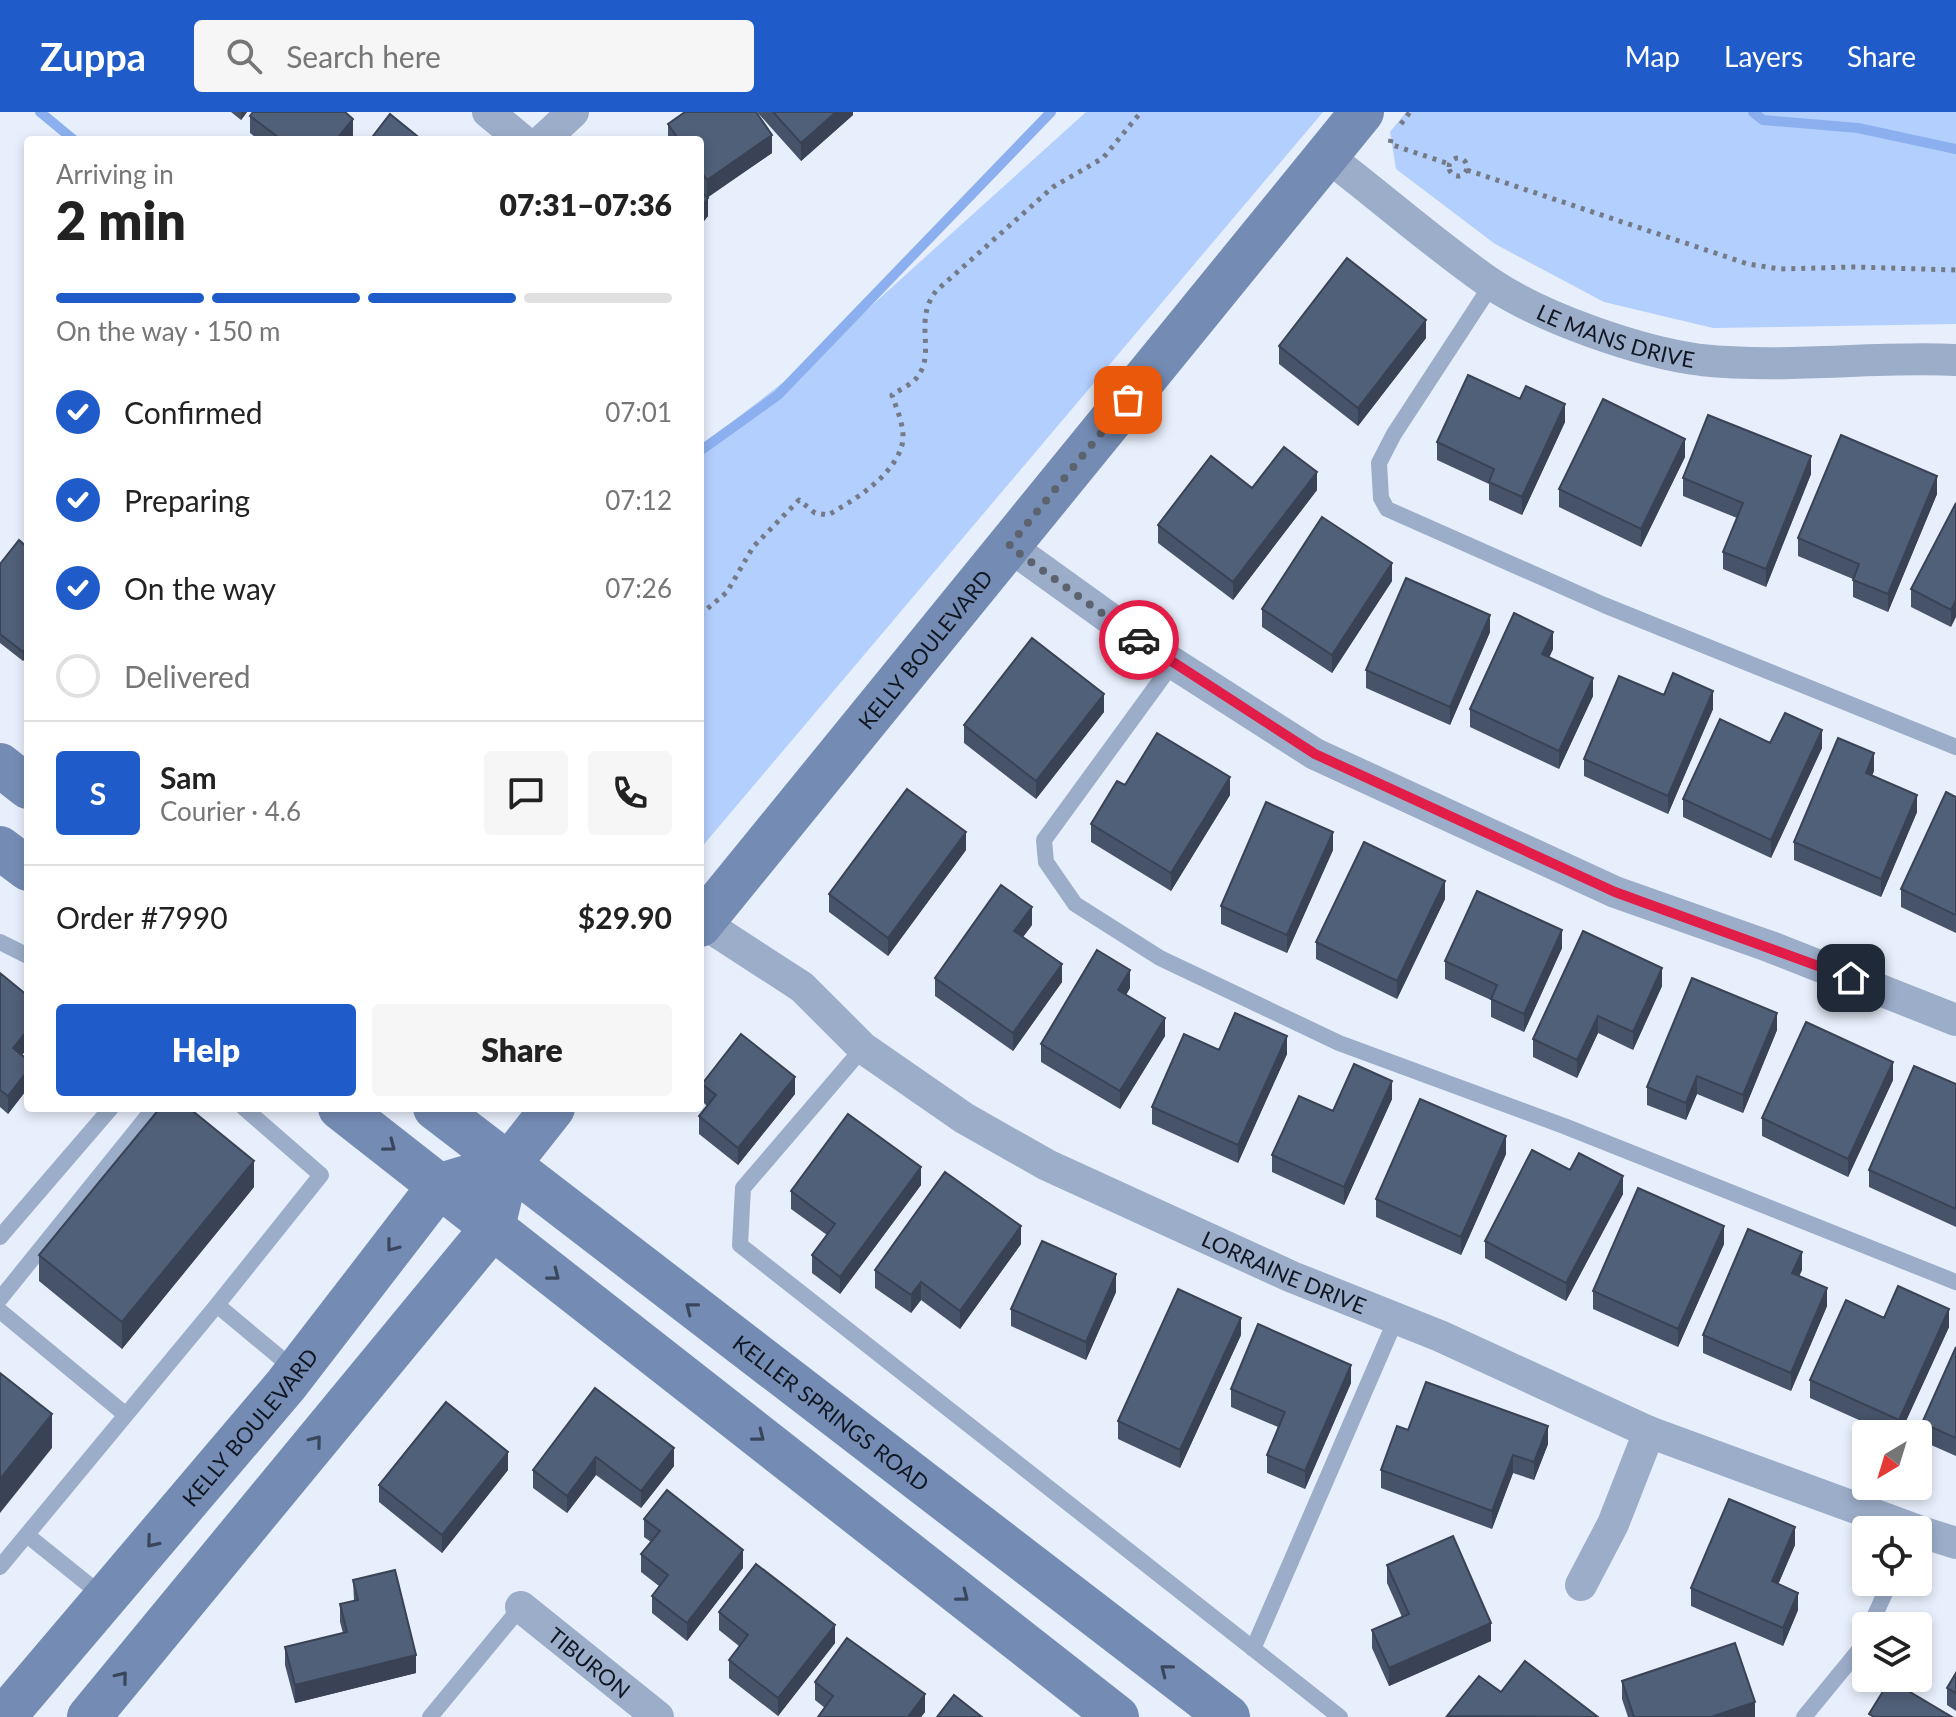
<!DOCTYPE html>
<meta charset="utf-8">
<style>
body{margin:0;font-family:Lato,sans-serif;background:#f6f6f6;color:#222;height:100vh;display:flex;flex-direction:column;font-size:30px;white-space:nowrap}
*{box-sizing:border-box;margin:0}
p{font-size:26px;color:#767676}
.icon{flex:none;width:44px;height:44px;fill:none;stroke:currentColor;stroke-width:2;stroke-linecap:round;stroke-linejoin:round}
.map{position:relative;flex:1;overflow:hidden}
.drawer{position:absolute;left:24px;top:24px;width:680px;height:976px;display:flex;flex-direction:column;background:#fff;border-radius:8px;box-shadow:0 4px 12px #0003}
.drawer>*{flex:none}
.needle{width:52px;rotate:218deg}
.buttons{position:absolute;left:1852px;top:1308px;display:grid;gap:16px}
.buttons a{display:grid;place-items:center;width:80px;height:80px;border-radius:8px;background:#fff;box-shadow:0 4px 12px #0003;font-size:40px}
.pin{position:absolute;display:grid;place-items:center;width:68px;height:68px;color:#fff;margin:-34px;border-radius:16px;box-shadow:0 4px 12px #0006}
.courier{position:absolute;display:grid;place-items:center;width:80px;height:80px;margin:-40px;border:6px solid #e11d48;border-radius:50%;background:#fff;color:#222;box-shadow:0 2px 10px #0007}
.summary em{font-style:normal;font-weight:800}
.summary div{display:flex;flex-direction:column-reverse}
.summary{display:flex;align-items:center;justify-content:space-between;height:136px;padding:0 32px}
h1{font-size:52px;font-weight:800;line-height:60px}
.bar{display:grid;grid-template-columns:repeat(4,1fr);gap:12px 8px;align-content:center;height:96px;padding:0 32px}
.bar i{height:10px;border-radius:6px;background:#e0e0e0}
.bar .active{background:#205cc9}
.bar p{grid-column:span 4}
.line{display:flex;align-items:center;gap:20px;padding:0 32px;border-top:2px solid #e0e0e0}
.line div{flex:1}
.round{display:grid;place-items:center;flex:none;width:84px;height:84px;border-radius:8px;background:#f6f6f6}
ol{padding:0 32px;list-style:none}
li{display:flex;align-items:center;gap:24px;height:88px}
li p{margin-inline-start:auto}
li .icon{padding:8px;border-radius:50%;background:#205cc9;color:#fff;stroke-width:4}
li:last-child{color:#767676}
li i{width:44px;height:44px;border:4px solid #e0e0e0;border-radius:50%}
.cta{display:flex;gap:16px;margin-top:auto;padding:16px 32px}
.cta a{flex:1;height:92px;border-radius:8px;background:#205cc9;color:#fff;font-size:32px;font-weight:800;line-height:92px;text-align:center}
.cta a+a{background:#f6f6f6;color:#222}
header{display:flex;align-items:center;gap:48px;box-sizing:border-box;height:112px;padding:0 40px;background:#205cc9;color:#fff}
header strong{font-size:38px}
nav{display:flex;gap:44px;margin-inline-start:auto;font-size:28px}
.search{width:560px;height:72px;background:#f6f6f6;display:flex;align-items:center;gap:20px;box-sizing:border-box;padding:0 28px;border-radius:8px;color:#767676;font-size:30px}
.map>svg:first-child{display:block}
</style>
<header>
<strong>Zuppa</strong>
<div class="search"><svg class="icon" aria-label="search" viewBox="0 0 24 24"><circle cx="10" cy="10" r="6"/><path d="M15 15l6 6"/></svg>Search here</div>
<nav><a>Map</a><a>Layers</a><a>Share</a></nav>
</header>
<div class="map">
<svg width="1956" height="1605" viewBox="0 0 1956 1605">
<rect width="100%" height="100%" fill="#e8effc"/>
<!-- green -->
<path fill="#b3cffd" d="M1086,0H1323L700,737V335L808,251Z
M1406,0H1956V212L1713,216L1604,190L1495,132L1396,57L1390,20Z"/>
<g fill="none" stroke-linecap="round" stroke-linejoin="round">
<!-- stream -->
<path stroke="#8cb0ef" stroke-width="10" d="M40,0L74,28
M1753,0L1763,8L1858,16L1956,37
M700,339L778,283L1051,0"/>
<!-- path -->
<path stroke="#747b87" stroke-width="5" stroke-dasharray="4 6" stroke-linecap="butt" d="M1401,12L1410,0
M1391,27L1390,32L1449,52
M1449 55a9 9 0 1 1 18 0a9 9 0 1 1-18 0Z
M1467,58L1748,152L1780,157L1854,155L1956,158
M700,503L727,480L753,435L799,388L815,401L828,403C854,388 893,365 902,333C906,317 897,298 892,283C899,278 913,272 918,264C936,239 913,209 936,179L1053,75L1103,46L1141,0"/>
<!-- lane -->
<path stroke="#9cadc9" stroke-width="16" d="M1492,172L1394,322L1379,351L1381,386L1387,397L1604,493L1956,635
M1173,551L1044,728L1046,750L1075,792L1160,846L1339,931L1564,1014L1956,1170
M0,830L28,844
M863,936L743,1076L740,1133L1340,1605
M0,1125L111,996
M0,1187L154,996
M217,1193L321,1063L244,996
M0,1199L126,1303
M27,1423L104,1485
M0,1455L217,1193L295,1258
M1870,1514L1890,1470
M1253,1537L1396,1207
M430,1605L521,1495
M1804,1605L1859,1538L1866,1522"/>
<!-- street -->
<g stroke="#9cadc9" stroke-width="32">
<path d="M488,0L522,28"/>
<path d="M543,28L573,0"/>
<path id="s1" d="M1327,44C1382,86 1434,132 1490,171C1542,206 1639,240 1701,248C1786,257 1871,244 1956,248"/>
<path d="M1009,434L1162,544L1315,642L1615,780L1771,835L1956,908"/>
<path id="s2" d="M702,810L802,875L863,936L964,1006L1047,1053L1292,1165L1440,1224L1649,1320L1916,1418"/>
<path d="M1918,1419L1956,1431"/>
<path d="M1581,1473L1613,1412L1649,1320"/>
<path id="s3" d="M521,1495L658,1605"/>
</g>
<!-- secondary -->
<g stroke="#748cb4" stroke-width="44">
<path d="M0,653L28,675"/>
<path d="M0,736L28,757"/>
<path id="s4" d="M700,813L1362,0"/>
<path d="M340,996L1117,1605"/>
<path id="s5" d="M435,996L1228,1605"/>
<path id="s6" d="M4,1605L286,1273L440,1073L467,1065"/>
<path d="M89,1605L493,1115L508,1053L553,996"/>
</g>
</g>
<!-- wall -->
<path fill="#465368" d="M231,0H247L241,8Z
M757,0H853V3L801,49Z
M250,4L353,24L350,28H259L250,21Z
M668,12L772,41L707,85L708,104L700,114V79L705,83L700,76V28H668Z
M1426,226L1358,314L1279,252V234Z
M1565,310L1522,403L1489,388V372L1437,348V330Z
M1685,345L1641,435L1559,395V377Z
M1811,362L1766,475L1723,457V440L1737,406L1683,384V366Z
M1252,376L1317,378L1233,488L1158,431V413Z
M1937,382L1888,500L1853,485V467L1798,444V426Z
M1956,391L1951,515L1911,495V477Z
M28,409V424L25,421V412Z
M28,436V542L23,549L0,531V452Z
M1392,469L1332,561L1262,515V497Z
M1490,520L1450,613L1366,576V558Z
M1553,537L1549,546L1593,584L1559,657L1470,615V597Z
M1664,583L1713,597L1668,702L1584,664V647Z
M1104,600L1036,687L964,631V613Z
M1770,631L1822,636L1771,746L1683,705V687Z
M1874,659L1872,663L1917,700L1881,785L1794,748V730Z
M1125,673L1230,683L1171,779L1091,730V712Z
M1956,685V821L1901,795V777Z
M966,738L888,844L829,800V782Z
M1333,738L1287,841L1221,812V794Z
M1445,787L1397,887L1316,847V830Z
M1032,813L1023,825L1062,870L1013,939L935,884V866Z
M1562,836L1524,920L1491,905V888L1445,867V849Z
M0,861L22,943L28,948V976L8,1002L0,995Z
M1662,874L1633,938L1598,921L1577,966L1533,945V927Z
M1130,876L1126,883L1165,924L1120,997L1041,950V932Z
M1777,918L1743,1001L1697,982L1686,1008L1647,993V975Z
M1219,938L1287,942L1238,1051L1152,1012V995Z
M1893,968L1848,1065L1762,1024V1006Z
M702,972L795,982L738,1053L699,1022V1004L707,994L702,989Z
M1956,972V1115L1869,1075V1058Z
M1392,987L1344,1093L1272,1060V1043L1333,999Z
M1506,1042L1461,1143L1376,1105V1087Z
M1570,1058L1623,1082L1566,1189L1485,1146V1129Z
M921,1073L840,1182L812,1161V1143L827,1123L791,1097V1079Z
M254,1075L122,1237L39,1169V1143Z
M1021,1132L960,1217L921,1188L911,1201L875,1176V1158Z
M1724,1132L1678,1235L1593,1197V1179Z
M1802,1158L1799,1164L1827,1194L1791,1279L1703,1241V1223Z
M1116,1180L1086,1248L1011,1214V1197Z
M1884,1206L1949,1215L1900,1322H1890L1810,1286V1268Z
M1241,1223L1180,1356L1118,1327V1309Z
M1956,1235V1344L1922,1329V1311Z
M1351,1271L1305,1377L1267,1361V1343L1278,1315L1231,1295V1277Z
M595,1276L674,1354L641,1396L596,1363L567,1401L533,1376V1358Z
M1548,1332L1534,1368L1513,1361L1492,1417L1381,1376V1358Z
M508,1358L442,1441L379,1390V1373Z
M644,1407L743,1456L687,1529L652,1501V1484L659,1474L641,1460V1442L651,1430L644,1425Z
M1795,1433L1778,1472L1798,1498L1783,1534L1691,1494V1476Z
M1387,1453L1491,1529L1389,1574L1372,1536V1518L1402,1505L1387,1471Z
M353,1468L416,1561L295,1591L285,1553V1535L343,1521L340,1510V1492L354,1489Z
M719,1500L835,1531L778,1604L729,1566V1548L739,1534L719,1518Z
M1956,1561V1599L1947,1593V1576Z
M1622,1569L1755,1605H1628L1622,1587Z
M815,1570L925,1600L921,1605H818L825,1596L815,1588Z"/>
<!-- shaded-wall -->
<path fill="#394355" d="M241,0H247L241,8Z
M836,0H853V3L801,49V31Z
M353,7V24L350,28H336Z
M772,23V41L707,86V68Z
M708,86V104L700,114V97Z
M1426,208V226L1358,314V296Z
M1565,292V310L1522,403V385Z
M1685,327V345L1641,435V417Z
M1811,344V362L1766,475V457Z
M1317,360V378L1233,488V470Z
M1937,364V382L1888,500V482Z
M1392,451V469L1332,561V543Z
M1956,488V505L1951,515V498Z
M1490,503V520L1450,613V595Z
M1553,520V537L1542,560V542Z
M28,533V542L23,549V540Z
M1593,566V584L1559,657V639Z
M1713,579V597L1668,702V684Z
M1104,582V600L1036,687V669Z
M1822,618V636L1771,746V728Z
M1874,641V659L1866,679V661Z
M1230,665V683L1171,779V761Z
M1917,683V700L1881,785V767Z
M966,720V738L888,844V826Z
M1333,720V738L1287,841V823Z
M1445,769V787L1397,887V869Z
M1032,795V813L1014,837V819Z
M1562,818V836L1524,920V902Z
M1062,852V870L1013,939V921Z
M1662,856V874L1633,938V920Z
M1130,858V876L1118,896V878Z
M1777,901V918L1743,1001V983Z
M1598,904V921L1577,966V948Z
M1165,906V924L1120,997V979Z
M28,918V936L13,954V936Z
M1287,924V942L1238,1051V1033Z
M1893,950V968L1848,1065V1047Z
M28,958V976L8,1002V984Z
M1697,964V982L1686,1008V991Z
M795,965V982L738,1053V1036Z
M1392,969V987L1344,1093V1075Z
M1506,1024V1042L1461,1143V1125Z
M254,1049V1075L122,1237V1210Z
M921,1055V1073L840,1182V1165Z
M1623,1064V1082L1566,1189V1171Z
M1021,1114V1132L960,1217V1199Z
M1724,1114V1132L1678,1235V1217Z
M1802,1140V1158L1792,1179V1161Z
M1116,1162V1180L1086,1248V1230Z
M921,1170V1188L911,1201V1183Z
M1827,1176V1194L1791,1279V1261Z
M1949,1197V1215L1900,1322H1899V1308Z
M1241,1206V1223L1180,1356V1338Z
M1351,1253V1271L1305,1377V1359Z
M52,1302V1336L0,1401V1367Z
M1548,1314V1332L1534,1368V1350Z
M674,1336V1354L641,1396V1379Z
M508,1340V1358L442,1441V1423Z
M1513,1343V1361L1492,1417V1399Z
M596,1345V1363L567,1401V1384Z
M1795,1415V1433L1772,1487V1469Z
M743,1438V1456L687,1529V1511Z
M1798,1481V1498L1783,1534V1516Z
M1491,1511V1529L1389,1574V1556Z
M835,1513V1531L778,1604V1586Z
M416,1543V1561L295,1591V1573Z
M925,1582V1600L921,1605H908Z
M1755,1590V1605H1711Z"/>
<!-- building -->
<path fill="#516079" stroke="#394355" stroke-width="2" d="M253,0H345L353,7L336,28H282L250,4Z
M685,0H756L772,23L707,68L700,58V28H679L668,12Z
M773,0H836L801,31Z
M390,2L422,28H370Z
M700,79L708,86L700,97Z
M1347,146L1426,208L1358,296L1279,234Z
M1468,263L1520,287L1526,274L1565,292L1522,385L1489,370L1494,357L1437,330Z
M1603,287L1685,327L1641,417L1559,377Z
M1708,303L1811,344L1766,457L1723,440L1743,391L1683,366Z
M1841,323L1937,364L1888,482L1853,468L1859,452L1798,426Z
M1284,335L1317,360L1233,470L1158,413L1211,344L1252,376Z
M1956,391V488L1951,498L1911,477Z
M1322,405L1392,451L1332,543L1262,497Z
M19,428L28,436V533L23,540L0,522V452Z
M1406,466L1490,503L1450,595L1366,558Z
M1514,501L1553,520L1542,542L1593,566L1559,639L1470,597Z
M1032,526L1104,582L1036,669L964,613Z
M1673,561L1713,579L1668,684L1584,647L1619,564L1664,583Z
M1785,601L1822,618L1771,728L1683,687L1720,607L1770,631Z
M1157,621L1230,665L1171,761L1091,712L1117,669L1125,673Z
M1838,626L1874,641L1866,661L1917,683L1881,767L1794,730Z
M907,677L966,720L888,826L829,782Z
M1946,680L1956,685V803L1901,777Z
M1266,690L1333,720L1287,823L1221,794Z
M1364,730L1445,769L1397,869L1316,830Z
M1001,773L1032,795L1014,819L1062,852L1013,921L935,866Z
M1477,779L1562,818L1524,902L1491,887L1497,873L1445,849Z
M1583,819L1662,856L1633,920L1598,904L1577,948L1533,927Z
M1097,838L1130,858L1118,878L1165,906L1120,979L1041,932Z
M0,861L28,884V918L13,936L28,948V958L8,984L0,978Z
M1692,866L1777,901L1743,983L1697,964L1686,991L1647,975Z
M1235,901L1287,924L1238,1033L1152,995L1184,922L1219,938Z
M1806,910L1893,950L1848,1047L1762,1006Z
M741,922L795,965L738,1036L699,1004L716,983L702,972Z
M1354,952L1392,969L1344,1075L1272,1043L1299,984L1333,999Z
M1914,954L1956,972V1097L1869,1058Z
M1420,987L1506,1024L1461,1125L1376,1087Z
M160,996H189L254,1049L122,1210L39,1143Z
M848,1002L921,1055L840,1165L812,1143L835,1112L791,1079Z
M1532,1038L1570,1058L1579,1041L1623,1064L1566,1171L1485,1129Z
M945,1060L1021,1114L960,1199L921,1170L911,1183L875,1158Z
M1638,1076L1724,1114L1678,1217L1593,1179Z
M1748,1117L1802,1140L1792,1161L1827,1176L1791,1261L1703,1223Z
M1042,1129L1116,1162L1086,1230L1011,1197Z
M1898,1174L1949,1197L1899,1308L1810,1268L1846,1188L1884,1206Z
M1178,1177L1241,1206L1180,1338L1118,1309Z
M1258,1212L1351,1253L1305,1359L1267,1343L1285,1300L1231,1277Z
M1956,1235V1326L1922,1311Z
M0,1261L52,1302L0,1367Z
M1426,1270L1548,1314L1534,1350L1513,1343L1492,1399L1381,1358L1397,1314L1408,1318Z
M595,1276L674,1336L641,1379L596,1345L567,1384L533,1358Z
M446,1290L508,1340L442,1423L379,1373Z
M667,1378L743,1438L687,1511L652,1484L668,1463L641,1442L660,1419L644,1407Z
M1729,1387L1795,1415L1772,1469L1798,1481L1783,1516L1691,1476Z
M1453,1424L1491,1511L1389,1556L1372,1518L1409,1502L1387,1453Z
M756,1452L835,1513L778,1586L729,1548L748,1523L719,1500Z
M395,1458L416,1543L295,1573L285,1535L347,1520L340,1492L358,1488L353,1468Z
M847,1526L925,1582L908,1605H818L833,1584L815,1570Z
M1735,1531L1755,1590L1711,1605H1634L1622,1569Z
M1525,1549L1598,1605L1447,1604L1479,1564L1501,1580Z
M1956,1561V1581L1947,1576Z
M1890,1568L1952,1605H1874L1869,1602Z
M954,1583L982,1605H937Z"/>
<!-- one-way arrows -->
<defs><path id="oneway-chevron" d="M-2-3.5L2.5 0L-2 3.5" fill="none" stroke-width="1.6" stroke-linecap="round" stroke-linejoin="round" transform="scale(2)"/></defs>
<g stroke="#39465c">
<use href="#oneway-chevron" transform="translate(390 1034) rotate(37)"/>
<use href="#oneway-chevron" transform="translate(392 1134) rotate(128)"/>
<use href="#oneway-chevron" transform="translate(554 1163) rotate(38)"/>
<use href="#oneway-chevron" transform="translate(691 1196) rotate(-142)"/>
<use href="#oneway-chevron" transform="translate(759 1324) rotate(38)"/>
<use href="#oneway-chevron" transform="translate(316 1329) rotate(-51)"/>
<use href="#oneway-chevron" transform="translate(152 1430) rotate(130)"/>
<use href="#oneway-chevron" transform="translate(963 1484) rotate(38)"/>
<use href="#oneway-chevron" transform="translate(1166 1558) rotate(-142)"/>
<use href="#oneway-chevron" transform="translate(122 1565) rotate(-51)"/>
</g>
<g fill="none" stroke-linecap="round" stroke-linejoin="round">
<!-- done -->
<path stroke="#5c636e" stroke-width="8" stroke-dasharray="0 14.4" d="M1128,288L1009,434L1139,528"/>
<!-- route -->
<path stroke="#e11d48" stroke-width="10" d="M1139,528L1315,642L1615,780L1851,866"/>
</g>
<g text-anchor="middle" dominant-baseline="central" stroke-width="8" stroke-linejoin="round" paint-order="stroke">
<!-- street labels -->
<g font-size="22" fill="#111722" stroke="#e8effc">
<text stroke="none"><textPath href="#s1" startOffset="344">LE MANS DRIVE</textPath></text>
<text stroke="none"><textPath href="#s4" startOffset="356">KELLY BOULEVARD</textPath></text>
<text stroke="none"><textPath href="#s2" startOffset="684">LORRAINE DRIVE</textPath></text>
<text stroke="none"><textPath href="#s5" startOffset="500">KELLER SPRINGS ROAD</textPath></text>
<text stroke="none"><textPath href="#s6" startOffset="380">KELLY BOULEVARD</textPath></text>
<text stroke="none"><textPath href="#s3" startOffset="88">TIBURON</textPath></text>
</g>
</g>
</svg>
<div class="buttons">
<a><svg class="needle" viewBox="-14 -14 28 28"><path d="M0-13l5 13h-10z" fill="#e53935"/><path d="M0 13l5-13h-10z" fill="#767676"/></svg></a>
<a><svg class="icon" aria-label="locate" viewBox="0 0 24 24"><circle cx="12" cy="12" r="6"/><path d="M12 2v4M12 18v4M2 12h4M18 12h4"/></svg></a>
<a><svg class="icon" aria-label="layers" viewBox="0 0 24 24"><path d="M12 4l9 5-9 5-9-5zM3 14l9 5 9-5"/></svg></a>
</div>
<div class="pin" style="left:1128px;top:288px;background:#ea580c"><svg class="icon" aria-label="bag" viewBox="0 0 24 24"><path d="M5 8h14l-1 12H6zM9 8a3 3 0 0 1 6 0"/></svg></div>
<div class="pin" style="left:1851px;top:866px;background:#1f2937"><svg class="icon" aria-label="home" viewBox="0 0 24 24"><path d="M3 11l9-7 9 7M6 9v11h12V9"/></svg></div>
<div class="courier" style="left:1139px;top:528px"><svg class="icon" aria-label="car" viewBox="0 0 24 24"><path d="M5 17H2v-5l4-1 3-4h7l3 4 3 1v5h-3M9 17h6M6 11h13"/><circle cx="7" cy="17" r="2"/><circle cx="17" cy="17" r="2"/></svg></div>
<section class="drawer">
<div class="summary"><div><h1>2 min</h1><p>Arriving in</p></div><em>07:31–07:36</em></div>
<div class="bar"><i class="active"></i><i class="active"></i><i class="active"></i><i></i><p>On the way · 150 m</p></div>
<ol>
<li><svg class="icon" aria-label="check" viewBox="0 0 24 24"><path d="M5 12l5 5 9-10"/></svg>Confirmed<p>07:01</p></li>
<li><svg class="icon" aria-label="check" viewBox="0 0 24 24"><path d="M5 12l5 5 9-10"/></svg>Preparing<p>07:12</p></li>
<li><svg class="icon" aria-label="check" viewBox="0 0 24 24"><path d="M5 12l5 5 9-10"/></svg>On the way<p>07:26</p></li>
<li><i></i>Delivered</li>
</ol>
<div class="line" style="height:144px"><b class="round" style="background:#205cc9;color:#fff">S</b><div><b>Sam</b><p>Courier · 4.6</p></div><a class="round"><svg class="icon" aria-label="chat" viewBox="0 0 24 24"><path d="M4 5h16v11H9l-5 4z"/></svg></a><a class="round"><svg class="icon" aria-label="phone" viewBox="0 0 24 24"><path d="M5 4h4l2 5-3 2q2 4 5 5l2-3 5 2v4C11 20 4 13 5 4z"/></svg></a></div>
<div class="line" style="height:104px"><div>Order #7990</div><b>$29.90</b></div>
<div class="cta"><a>Help</a><a>Share</a></div>
</section>
</div>
